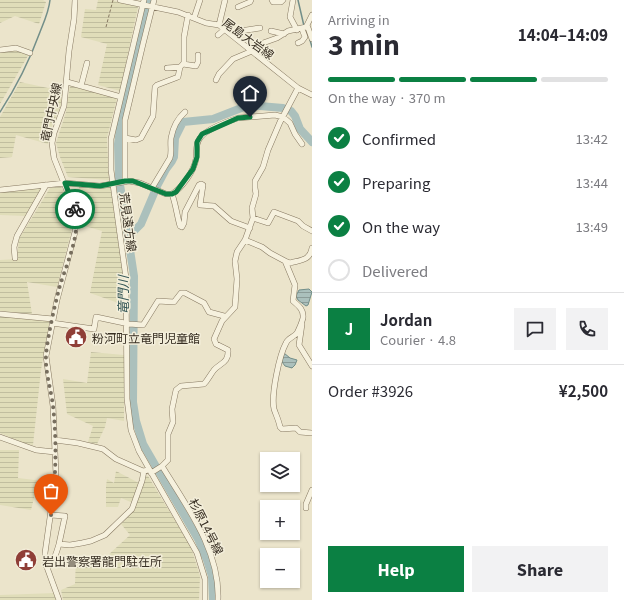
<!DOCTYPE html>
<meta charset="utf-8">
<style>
body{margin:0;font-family:Georgia,"Noto Sans JP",serif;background:#f2f2f3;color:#2b2b33;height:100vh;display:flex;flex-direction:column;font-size:15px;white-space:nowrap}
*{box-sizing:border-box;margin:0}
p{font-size:13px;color:#7c7c81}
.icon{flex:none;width:22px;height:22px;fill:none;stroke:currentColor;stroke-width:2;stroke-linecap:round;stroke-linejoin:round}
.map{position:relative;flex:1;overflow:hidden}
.details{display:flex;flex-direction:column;background:#fff;width:312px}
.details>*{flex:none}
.controls{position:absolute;left:260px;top:452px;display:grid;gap:8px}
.controls a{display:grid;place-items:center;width:40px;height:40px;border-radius:0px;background:#fff;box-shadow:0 1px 3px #0004;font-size:20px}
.pin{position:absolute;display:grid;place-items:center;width:34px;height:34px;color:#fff;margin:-41px -17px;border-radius:50% 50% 50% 0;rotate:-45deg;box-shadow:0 0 4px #0007}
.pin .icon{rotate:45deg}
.courier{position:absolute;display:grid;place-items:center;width:40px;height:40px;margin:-20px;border:3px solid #0b8043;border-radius:50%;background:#fff;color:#222;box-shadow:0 1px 5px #0007}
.overview em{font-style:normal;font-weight:800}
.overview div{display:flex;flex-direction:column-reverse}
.overview{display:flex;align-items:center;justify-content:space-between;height:68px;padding:0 16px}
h1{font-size:26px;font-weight:800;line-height:30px}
.bar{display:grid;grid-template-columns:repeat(4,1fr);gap:6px 4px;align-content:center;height:48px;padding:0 16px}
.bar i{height:5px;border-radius:3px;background:#e1e1e2}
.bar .on{background:#0b8043}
.bar p{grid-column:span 4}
.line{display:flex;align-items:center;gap:10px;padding:0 16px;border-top:1px solid #e1e1e2}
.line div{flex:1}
.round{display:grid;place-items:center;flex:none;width:42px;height:42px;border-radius:0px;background:#f2f2f3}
ol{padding:0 16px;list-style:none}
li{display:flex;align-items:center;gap:12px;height:44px}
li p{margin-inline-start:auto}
li .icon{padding:4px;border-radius:50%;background:#0b8043;color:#fff;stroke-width:4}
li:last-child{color:#7c7c81}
li i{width:22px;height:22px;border:2px solid #e1e1e2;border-radius:50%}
.button{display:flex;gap:8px;margin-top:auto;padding:8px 16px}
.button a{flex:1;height:46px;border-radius:0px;background:#0b8043;color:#fff;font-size:16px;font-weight:800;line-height:46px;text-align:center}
.button a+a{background:#f2f2f3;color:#2b2b33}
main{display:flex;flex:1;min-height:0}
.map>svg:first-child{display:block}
</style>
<main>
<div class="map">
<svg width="312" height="600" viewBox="0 0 312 600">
<defs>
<pattern id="farmland-rules" width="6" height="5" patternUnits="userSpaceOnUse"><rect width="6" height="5" fill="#e0ddb9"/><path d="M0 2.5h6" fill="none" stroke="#c1be9f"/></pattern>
<pattern id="water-rules" width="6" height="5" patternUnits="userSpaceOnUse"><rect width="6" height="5" fill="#abc0bc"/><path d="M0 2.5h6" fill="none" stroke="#8c9c98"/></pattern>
</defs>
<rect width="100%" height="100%" fill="#ebe4cb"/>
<!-- farmland -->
<path fill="url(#farmland-rules)" d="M0,0H43L46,2L39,24L15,16L0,23Z
M98,0H110L138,7L120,91L98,85L107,44L81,37L85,9L96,10Z
M15,49L29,54L0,104V52Z
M20,82L62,91L61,105L52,126L48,144L16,135L12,157L0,158V117Z
M70,86L117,98L107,138L109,180L68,177L60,157L56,143L66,112Z
M61,186L73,213L71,233L57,287L27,282L32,314L0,311V260L17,259L19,239L50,188Z
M43,187L25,216L0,215V191Z
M79,187L100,189L111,187L124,278V305L90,293L102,231L81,225Z
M0,316L50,320L41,370L33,445L23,443L0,433Z
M91,352L124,355V421L107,418L105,427L97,444L88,442L93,426L67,414L63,379L87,383Z
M0,450H19L18,478L52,482L50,496L35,494L31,510L0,505Z
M116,471L139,483L133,503L121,498L118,507H106V486L107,479L114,483Z
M145,476H148L191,547L200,576L199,600H63L61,590L75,584L76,557L107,556L130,535L121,524L131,514Z
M55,593L56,600H0V595Z"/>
<!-- water -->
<path fill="url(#water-rules)" stroke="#728e89" d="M309,289L312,292L308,305L306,306L298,300L296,296L299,290Z
M284,353L290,358L297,360L295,365L292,368L285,366L282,362Z"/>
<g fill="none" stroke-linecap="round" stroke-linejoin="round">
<!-- stream -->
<path stroke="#728e89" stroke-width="1.5" d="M298,0L304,26
M310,40L312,47
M0,112C17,86 29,62 40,32C44,22 49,11 50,0"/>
<!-- river -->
<path stroke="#abc0bc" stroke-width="8" d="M150,0L120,129L118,144L119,178L134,276L133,402L136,421L143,444L198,539L207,560L212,576L213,600
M129,236L141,224L158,184L166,169L172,161L174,157L175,138L183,122L213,119L249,105L283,108L291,111L295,116L300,129L312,142"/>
<!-- street casing -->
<g stroke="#867861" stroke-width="6">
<path id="street" d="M120,0L178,12L206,23L219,25L298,88L312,95
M144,0L111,139V170L126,278L127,399L131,430L139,451L197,553L205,579V600
M272,0L273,2H281L283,0
M293,0L290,17L297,30
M238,7L250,2L251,0
M194,18L200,0
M219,25L225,0
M307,25L312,39
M271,31L284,34
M218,35L225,29
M235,37L240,31L260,28
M298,43L302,41L305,37L302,29
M0,50L16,48L30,53
M254,52L263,43L277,38L288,31L306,27L312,15
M183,64L196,66L198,62V55
M167,68L180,67
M216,80L219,74L233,59L252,51
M67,82L121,97
M81,86L87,63
M125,138V120L143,44L154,0
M125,181V138L136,140L141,138L153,116L155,87L157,85L178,77L180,67L184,63V37L188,15
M152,188L170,158C172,152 170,145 171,138C173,127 177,119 185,112
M0,190L65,183L100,186L129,181L140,183L166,194H172C176,205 177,216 180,226L182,227L184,223L185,212L199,185L201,184L203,185L200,205L214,206L231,221L250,228
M172,194C182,188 194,171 196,159C197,152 195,144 200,138C205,130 228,121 238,118L275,115L283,117L290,123L295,134L302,144
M253,218L268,223L274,212L298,221L303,226L312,231
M245,240L262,247L270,253L285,261L295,285L293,301C299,306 304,310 303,318C302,322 299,329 297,333C294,337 288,338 286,343C279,356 271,395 274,409C276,415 279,421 280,427L282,429L296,428L300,432L312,433
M15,258L14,247L17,236L46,185
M285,261L290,263C300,260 310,261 312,248
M0,314L53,319
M52,323L94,329L96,317L129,324L143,325L158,301L174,302L181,293H185L204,303L209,312L224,316
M302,324L299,345L312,366
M0,437L36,450L55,452V440L78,443L103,449L116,459L143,471L149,470
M162,466C187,507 220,550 218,600
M151,473L162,466L168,460V434L173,422L172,409L176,390L181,386L204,384C208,380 210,375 214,370C220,363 229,363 228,350L216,344L214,339L222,321L235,307L237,279L235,261L237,252L245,240L253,218L252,208L256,194L255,188V181L263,167L268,150L280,122L298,88
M306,508V504L312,490
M51,515L65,516L59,544
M46,566C55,560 56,554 59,544L70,545L82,543L91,541L105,535L132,509L142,481L144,471
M59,600L45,562V553L56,475L53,406L46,356L57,300L75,232V211L54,158L52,143L54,133L64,106L69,51L74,19L75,0"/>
</g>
<!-- path -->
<path stroke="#867861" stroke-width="1" stroke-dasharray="3 2" stroke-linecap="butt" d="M106,27L113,0"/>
<!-- street -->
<use href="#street" stroke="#f6f1de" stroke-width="5"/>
</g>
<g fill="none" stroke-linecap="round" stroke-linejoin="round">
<!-- done -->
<path stroke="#776e5e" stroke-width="4" stroke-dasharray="0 7.2" d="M51,515C56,479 57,442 53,406C51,389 45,372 46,355C48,335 54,309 59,289C66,264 81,236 75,209"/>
<!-- route -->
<path stroke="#0b8043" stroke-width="5" d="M75,209L65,183L100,186L125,181H133L166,194H172L176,192L193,169L197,157V142L202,134L238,118L250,117"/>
</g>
<!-- icons -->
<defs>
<g id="civic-disc" transform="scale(1.15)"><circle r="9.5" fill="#8f3e37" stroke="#f3eeda"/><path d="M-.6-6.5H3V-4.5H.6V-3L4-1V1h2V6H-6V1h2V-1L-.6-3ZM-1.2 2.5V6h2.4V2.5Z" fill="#fff"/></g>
</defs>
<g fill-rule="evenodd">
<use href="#civic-disc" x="76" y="337"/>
<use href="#civic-disc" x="26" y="560"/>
</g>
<g text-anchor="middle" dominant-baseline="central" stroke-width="3" stroke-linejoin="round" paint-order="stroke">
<!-- street labels -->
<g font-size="12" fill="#382f23" stroke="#f3eeda">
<text transform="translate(249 38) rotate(36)">尾島大岩線</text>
<text transform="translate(50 112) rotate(-78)">竜門中央線</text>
<text transform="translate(129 222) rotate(82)">荒見遠方線</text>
<text transform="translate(207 526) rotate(63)">杉原14号線</text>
</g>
<!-- poi labels -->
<g font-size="12" fill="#382f23" stroke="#f3eeda" text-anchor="start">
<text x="92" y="337">粉河町立竜門児童館</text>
<text x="42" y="560">岩出警察署龍門駐在所</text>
</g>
<!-- water labels -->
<g font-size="13" font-style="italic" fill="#345656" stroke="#f3eeda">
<text transform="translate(122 295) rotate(-90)">竜門川</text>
</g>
</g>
</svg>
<div class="controls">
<a><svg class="icon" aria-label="layers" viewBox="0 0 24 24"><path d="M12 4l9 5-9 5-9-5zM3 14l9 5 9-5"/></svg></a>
<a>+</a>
<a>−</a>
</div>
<div class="pin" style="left:51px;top:515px;background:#ea580c"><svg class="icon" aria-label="bag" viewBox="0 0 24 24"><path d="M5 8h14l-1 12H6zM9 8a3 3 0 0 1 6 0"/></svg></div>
<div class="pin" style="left:250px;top:117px;background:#1f2937"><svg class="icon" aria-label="home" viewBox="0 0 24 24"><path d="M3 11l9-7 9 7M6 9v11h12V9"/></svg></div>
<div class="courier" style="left:75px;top:209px"><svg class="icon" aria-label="bike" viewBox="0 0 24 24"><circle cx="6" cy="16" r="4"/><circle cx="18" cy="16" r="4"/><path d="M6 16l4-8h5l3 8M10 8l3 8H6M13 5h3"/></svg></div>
</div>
<section class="details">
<div class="overview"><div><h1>3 min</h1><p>Arriving in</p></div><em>14:04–14:09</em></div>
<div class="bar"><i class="on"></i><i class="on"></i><i class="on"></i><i></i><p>On the way · 370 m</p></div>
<ol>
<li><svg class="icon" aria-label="check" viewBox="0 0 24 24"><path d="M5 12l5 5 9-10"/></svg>Confirmed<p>13:42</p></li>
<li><svg class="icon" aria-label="check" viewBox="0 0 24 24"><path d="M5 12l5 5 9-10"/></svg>Preparing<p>13:44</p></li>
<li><svg class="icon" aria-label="check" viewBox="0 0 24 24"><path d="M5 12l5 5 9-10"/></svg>On the way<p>13:49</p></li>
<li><i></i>Delivered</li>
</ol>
<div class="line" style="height:72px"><b class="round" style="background:#0b8043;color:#fff">J</b><div><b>Jordan</b><p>Courier · 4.8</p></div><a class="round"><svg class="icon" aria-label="chat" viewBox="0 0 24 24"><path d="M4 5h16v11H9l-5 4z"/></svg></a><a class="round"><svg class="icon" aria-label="phone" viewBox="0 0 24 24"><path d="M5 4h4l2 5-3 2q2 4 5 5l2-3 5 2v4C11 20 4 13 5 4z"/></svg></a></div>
<div class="line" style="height:52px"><div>Order #3926</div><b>¥2,500</b></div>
<div class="button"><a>Help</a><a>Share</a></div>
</section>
</main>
